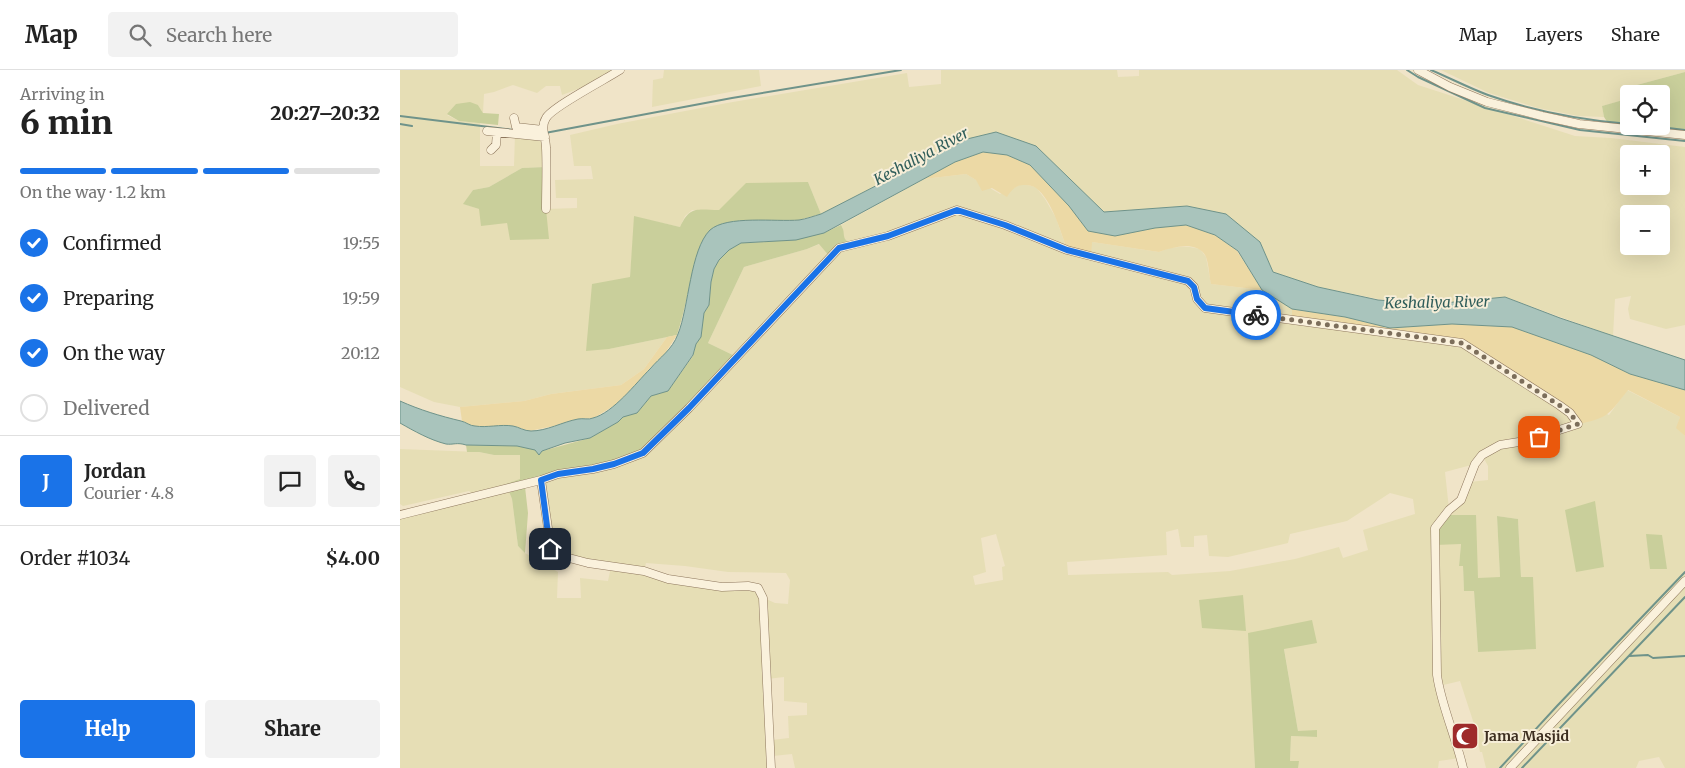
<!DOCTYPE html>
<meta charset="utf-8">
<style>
body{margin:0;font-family:Merriweather,serif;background:#f2f2f2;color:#222;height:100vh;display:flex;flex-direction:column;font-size:19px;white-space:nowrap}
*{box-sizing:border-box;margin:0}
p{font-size:16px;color:#767676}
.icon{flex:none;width:28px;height:28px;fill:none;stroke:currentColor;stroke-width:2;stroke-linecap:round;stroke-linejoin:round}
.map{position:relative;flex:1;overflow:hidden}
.sheet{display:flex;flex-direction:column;background:#fff;width:400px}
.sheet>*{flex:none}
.fabs{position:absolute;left:1220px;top:15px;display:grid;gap:10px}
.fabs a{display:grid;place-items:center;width:50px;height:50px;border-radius:5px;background:#fff;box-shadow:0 5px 20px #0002;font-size:25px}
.pin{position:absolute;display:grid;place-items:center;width:42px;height:42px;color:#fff;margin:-21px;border-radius:10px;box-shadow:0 2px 8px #0006}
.courier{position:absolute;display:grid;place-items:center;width:50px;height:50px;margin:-25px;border:4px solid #1a73e8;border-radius:50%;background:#fff;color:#222;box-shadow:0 1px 6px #0007}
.head em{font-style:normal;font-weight:800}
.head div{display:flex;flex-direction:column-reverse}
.head{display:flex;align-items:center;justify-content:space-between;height:85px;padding:0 20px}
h1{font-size:32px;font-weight:800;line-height:38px}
.bar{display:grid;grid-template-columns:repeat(4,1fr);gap:8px 5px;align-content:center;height:60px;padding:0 20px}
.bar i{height:6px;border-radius:4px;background:#e0e0e0}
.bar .current{background:#1a73e8}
.bar p{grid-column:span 4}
.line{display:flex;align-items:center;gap:12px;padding:0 20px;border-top:1px solid #e0e0e0}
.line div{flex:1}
.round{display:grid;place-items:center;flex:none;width:52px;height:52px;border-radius:5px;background:#f2f2f2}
ol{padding:0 20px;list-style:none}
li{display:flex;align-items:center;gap:15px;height:55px}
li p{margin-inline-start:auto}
li .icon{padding:5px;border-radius:50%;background:#1a73e8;color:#fff;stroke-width:4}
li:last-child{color:#767676}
li i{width:28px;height:28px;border:2px solid #e0e0e0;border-radius:50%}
.action{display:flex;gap:10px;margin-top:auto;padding:10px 20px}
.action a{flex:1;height:58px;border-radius:5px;background:#1a73e8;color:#fff;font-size:20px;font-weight:800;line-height:58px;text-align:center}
.action a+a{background:#f2f2f2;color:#222}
header{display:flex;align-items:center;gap:30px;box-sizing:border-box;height:70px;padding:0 25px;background:#fff;border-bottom:1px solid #e0e0e0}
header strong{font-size:24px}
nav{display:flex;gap:28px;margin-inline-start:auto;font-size:18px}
.search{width:350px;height:45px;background:#f2f2f2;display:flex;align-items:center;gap:12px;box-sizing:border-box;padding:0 18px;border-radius:5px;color:#767676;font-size:19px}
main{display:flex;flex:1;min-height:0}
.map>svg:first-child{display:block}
</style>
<header>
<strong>Map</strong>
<div class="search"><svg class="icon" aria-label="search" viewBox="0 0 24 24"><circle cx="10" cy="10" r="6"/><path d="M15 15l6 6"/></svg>Search here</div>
<nav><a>Map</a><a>Layers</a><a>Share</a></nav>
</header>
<main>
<section class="sheet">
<div class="head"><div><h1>6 min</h1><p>Arriving in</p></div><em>20:27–20:32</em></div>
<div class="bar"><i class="current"></i><i class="current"></i><i class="current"></i><i></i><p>On the way · 1.2 km</p></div>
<ol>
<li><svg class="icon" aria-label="check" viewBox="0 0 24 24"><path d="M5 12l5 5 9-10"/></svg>Confirmed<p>19:55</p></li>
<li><svg class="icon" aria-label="check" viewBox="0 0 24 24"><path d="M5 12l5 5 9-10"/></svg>Preparing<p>19:59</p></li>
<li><svg class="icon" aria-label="check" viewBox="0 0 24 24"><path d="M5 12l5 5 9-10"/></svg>On the way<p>20:12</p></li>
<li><i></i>Delivered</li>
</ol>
<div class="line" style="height:90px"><b class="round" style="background:#1a73e8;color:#fff">J</b><div><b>Jordan</b><p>Courier · 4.8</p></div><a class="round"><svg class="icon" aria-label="chat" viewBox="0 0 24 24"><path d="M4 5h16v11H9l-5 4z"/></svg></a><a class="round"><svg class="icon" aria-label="phone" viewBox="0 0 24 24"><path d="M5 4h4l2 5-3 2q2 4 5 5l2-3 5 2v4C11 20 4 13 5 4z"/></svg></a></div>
<div class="line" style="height:65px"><div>Order #1034</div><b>$4.00</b></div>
<div class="action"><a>Help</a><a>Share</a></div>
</section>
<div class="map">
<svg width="1285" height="698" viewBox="0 0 1285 698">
<rect width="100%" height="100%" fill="#f0e4c8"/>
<!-- farmland -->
<path fill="#e6deb5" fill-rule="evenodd" d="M0,0H212L191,14L162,25L160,16H146L137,23L113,15L94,22L84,24L83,43L78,35L47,45L59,51L80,53V96H114L115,64L144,67L145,97L122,98L89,117L73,120L64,134L79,139L107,153L111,170L146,139L177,138V128H156L155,110L193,109L191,96H174L170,65L217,54L327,33L507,3L509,17L541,14V0H717L718,7L739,6V0H997L1018,15L1175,66L1211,68L1285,77V255L1266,259L1230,249L1228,239L1231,226L1215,229L1213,266L1105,227L1034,234L978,229L918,217L873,202L860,172L787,136L704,142L636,76L567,69L421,144L408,112L319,140H292L285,146L280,157L235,147L230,207L209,279L267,267L244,299L221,315L151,324L124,331L60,337L34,332L0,317ZM1229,84H1261V116H1229ZM1229,144H1261V176H1229Z
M264,0H359L361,16L252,37L253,10L263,8Z
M1041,0H1285V2L1222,19L1224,30L1202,36L1204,47L1178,46L1138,38L1089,23Z
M566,104L600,124L622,114L636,117L645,129L656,148L667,180L692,172L759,182L769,178L779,177H790L800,179L806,187L811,214L862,220L892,239V249L1062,273L1209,345L1227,320L1280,347L1277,358L1285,366V698H1265L1259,687L1239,691L1236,698H1086L1082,682H1080L1075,657L1060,611L1039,616L1060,688L1039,691L1038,698H898V691H890L891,666L917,667V661H898L884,578L849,563L855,698H395L392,684L373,686L372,670L389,668L388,646L407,645V633L384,631V607L367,609L371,698H0V445L75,426L69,421L3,436L0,434V379L79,382L94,385H120L121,409L106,414L112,429L118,476L125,483L158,502L157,528H181L180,508L208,511L211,497L154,484L141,410L337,287L308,273L344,197L407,179L420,174L430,187L452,174L446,171L443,166V158L441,155L524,109ZM1082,385L1088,396V410L1069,412L1049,439L1045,402L1075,394ZM990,423L1013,429L1015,444L963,460L968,480L943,488L939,477L895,489L830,501L772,505L768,502L668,505L667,492L767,485L766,462L778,459L781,477H794V466L807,465L809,486L828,487L888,473L890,464L947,451ZM1097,446L1118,449L1121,507H1133L1078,582L1074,520H1064L1063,496H1059L1061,474L1078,508H1100ZM596,464L605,496L602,497L603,510L575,515L573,506L586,502L581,468ZM246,493L285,496L328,502L386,503L390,510L388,534L375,533L364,528L358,518L268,509L244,501Z"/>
<!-- green -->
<path fill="#c9cf9b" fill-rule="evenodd" d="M1285,2V65L1210,56L1204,47L1202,36L1223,30L1222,19ZM1229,24H1261V56H1229Z
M70,32L78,35L83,43L99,44L98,55L59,51L47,44L56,34Z
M145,97L146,139L149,169L110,170L107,153L81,156L79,139L63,134L73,120L89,117L122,98Z
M408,112L421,144L399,150L365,151L347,150L303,170C291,201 287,234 277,265L209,279L186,281L192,214L230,207L234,146L280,157C290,135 298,140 319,140L346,113Z
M441,155C447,164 439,168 453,175L430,187L419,174L407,179L344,197L308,273L337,287L243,383L158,404L125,417L128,443L125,483L118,476L112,429L106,414L120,409V385H94L79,382H67L66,375L117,376L142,381L190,368L218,352L223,347L237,343L251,326L268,321L293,286L296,274L301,266L304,243L309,235L311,212L314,199L319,190L329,180L341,173L366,172L424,163Z
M1195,431L1204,497L1176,502L1165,440Z
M1045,445H1076L1078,508L1100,507L1097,446L1118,449L1121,507H1133L1136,579L1078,582L1074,521H1064L1063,496H1059L1061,474L1035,475V458Z
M1246,464L1262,465L1267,499H1250Z
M843,525L846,561L802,558L799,530Z
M912,550L917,573L884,579L898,661L917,660V667L891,666L890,691H899L898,698H855L848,563Z"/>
<!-- sand -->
<path fill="#ecd9a5" d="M583,82L607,85L630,95L669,136L688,161L786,155L815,165L837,181L862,220L811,214C809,206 809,195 806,187C799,170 772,177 759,182L692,172L691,186L667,180C661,162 652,130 636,118C634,116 628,115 625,115C617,114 611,120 607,127L592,118L582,121L576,110L566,104L524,109L555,92Z
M892,239L945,247L990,258L1052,254L1112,257L1191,285L1230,304L1285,320V366L1276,358L1280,347L1228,320C1209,344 1209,348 1178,354L1170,343L1062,273L892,249Z
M277,265L262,288L251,297L235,316L215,335L194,348L178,349L164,354L129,361L113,356H73L62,351L60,337L124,331L151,324L221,315L244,299L267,267Z"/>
<!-- water -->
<path fill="#a9c4bc" stroke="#6f938a" d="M596,62L636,76L704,142L787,136L826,144L860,172L873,202L918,217L978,230L1034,234L1105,227L1160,248L1285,290V320L1230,304L1191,285L1112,257L1052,254L990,258L945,247L892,239L862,220L838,181L815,165L786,155L755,158L715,166L688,161L669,136L630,95L607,85L583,82L555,92L424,163L396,170L341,173L329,180L319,190L314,199L311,212L309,235L304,243L301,267L296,274L293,285L268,321L251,326L237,343L223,347L218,352L190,368L165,373L142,381L139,385L135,380L117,376L66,375C57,372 53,375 46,374C30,370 14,361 0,353V331C20,340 40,346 61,351C66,352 70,356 75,356C87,358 100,354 113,356C119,357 124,361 131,361C147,361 162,352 178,349C183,348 189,350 193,348C213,343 236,313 250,299C260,287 272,280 278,264C289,237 290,180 310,160C327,145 376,152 399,150C406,149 414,146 421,144L567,69Z"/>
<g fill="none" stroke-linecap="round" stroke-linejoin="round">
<!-- stream -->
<path stroke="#6f938a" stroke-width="2" d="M1007,0L1018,7L1085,38L1180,60L1285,71
M1031,0C1050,8 1069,18 1088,25C1133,41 1182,50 1229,54
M0,46L114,60
M0,54L12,56
M1252,56L1285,60
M145,63L332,28L501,0
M1229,586L1248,585L1253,588L1285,586
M1100,698L1157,636L1285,502
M1122,698L1285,527"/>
<!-- minor casing -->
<g stroke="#8d765c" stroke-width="9">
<path id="minor" d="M1018,0L1050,17L1087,32L1142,46L1179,54L1285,65
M114,48L116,57L143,60
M87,61L145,67
M91,80L96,75L97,62
M146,139C146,119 147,97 146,78C146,67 140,58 146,48C152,37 206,9 220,0
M141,410L151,479L154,484L188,493L244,501L268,509L322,517L348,516L358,518L363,528L371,698
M0,445L141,410L158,404L193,399L214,394L243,383L289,338L439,178L488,166L557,140L605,155L667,180L788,211L794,217L797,229L805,238L1062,273L1159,335L1170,343L1178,354L1125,371L1100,375L1082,385L1075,394L1061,430L1049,440L1035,458L1037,605C1041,635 1056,667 1063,698
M1110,698L1285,511"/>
</g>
<!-- minor -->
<use href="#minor" stroke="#faf1dc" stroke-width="8"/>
</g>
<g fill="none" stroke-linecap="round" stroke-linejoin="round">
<!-- done -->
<path stroke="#7c6e5b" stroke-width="5" stroke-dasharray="0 9" d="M856,245L1062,273L1159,335L1170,343L1178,354L1139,367"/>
<!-- route -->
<path stroke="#1a73e8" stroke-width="6" d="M150,479L141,410L158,404L193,399L214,394L243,383L289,338L439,178L488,166L557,140L605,155L667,180L788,211L794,217L797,229L805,238L856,245"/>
</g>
<!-- icons -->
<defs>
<g id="mosque-square" transform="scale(1.4375)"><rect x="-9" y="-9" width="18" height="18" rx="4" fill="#9e2a2b" stroke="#f7eed8"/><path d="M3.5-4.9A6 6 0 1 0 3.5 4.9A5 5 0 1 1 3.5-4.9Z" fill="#fff"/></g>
</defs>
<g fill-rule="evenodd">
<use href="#mosque-square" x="1065" y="666"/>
</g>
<g text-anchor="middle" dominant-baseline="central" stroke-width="4" stroke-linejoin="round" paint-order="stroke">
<!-- poi labels -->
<g font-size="14" font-weight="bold" fill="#3d2e20" stroke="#f7eed8" text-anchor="start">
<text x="1084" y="666">Jama Masjid</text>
</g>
<!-- water labels -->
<g font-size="15" font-style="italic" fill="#2f5d5a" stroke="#f7eed8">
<text transform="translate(521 86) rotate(-28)">Keshaliya River</text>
<text transform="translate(1037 232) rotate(-1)">Keshaliya River</text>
</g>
</g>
</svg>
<div class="fabs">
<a><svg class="icon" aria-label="locate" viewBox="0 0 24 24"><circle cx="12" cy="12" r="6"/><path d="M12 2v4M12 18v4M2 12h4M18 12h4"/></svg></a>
<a>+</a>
<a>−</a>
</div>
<div class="pin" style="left:1139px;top:367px;background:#ea580c"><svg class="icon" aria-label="bag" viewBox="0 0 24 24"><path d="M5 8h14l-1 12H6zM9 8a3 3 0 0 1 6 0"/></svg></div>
<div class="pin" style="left:150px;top:479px;background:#1f2937"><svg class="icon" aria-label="home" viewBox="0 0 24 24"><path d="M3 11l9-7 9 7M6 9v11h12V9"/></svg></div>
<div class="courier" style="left:856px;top:245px"><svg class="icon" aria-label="bike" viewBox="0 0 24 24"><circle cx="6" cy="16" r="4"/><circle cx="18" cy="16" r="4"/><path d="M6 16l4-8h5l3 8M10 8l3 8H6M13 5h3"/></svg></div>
</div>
</main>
